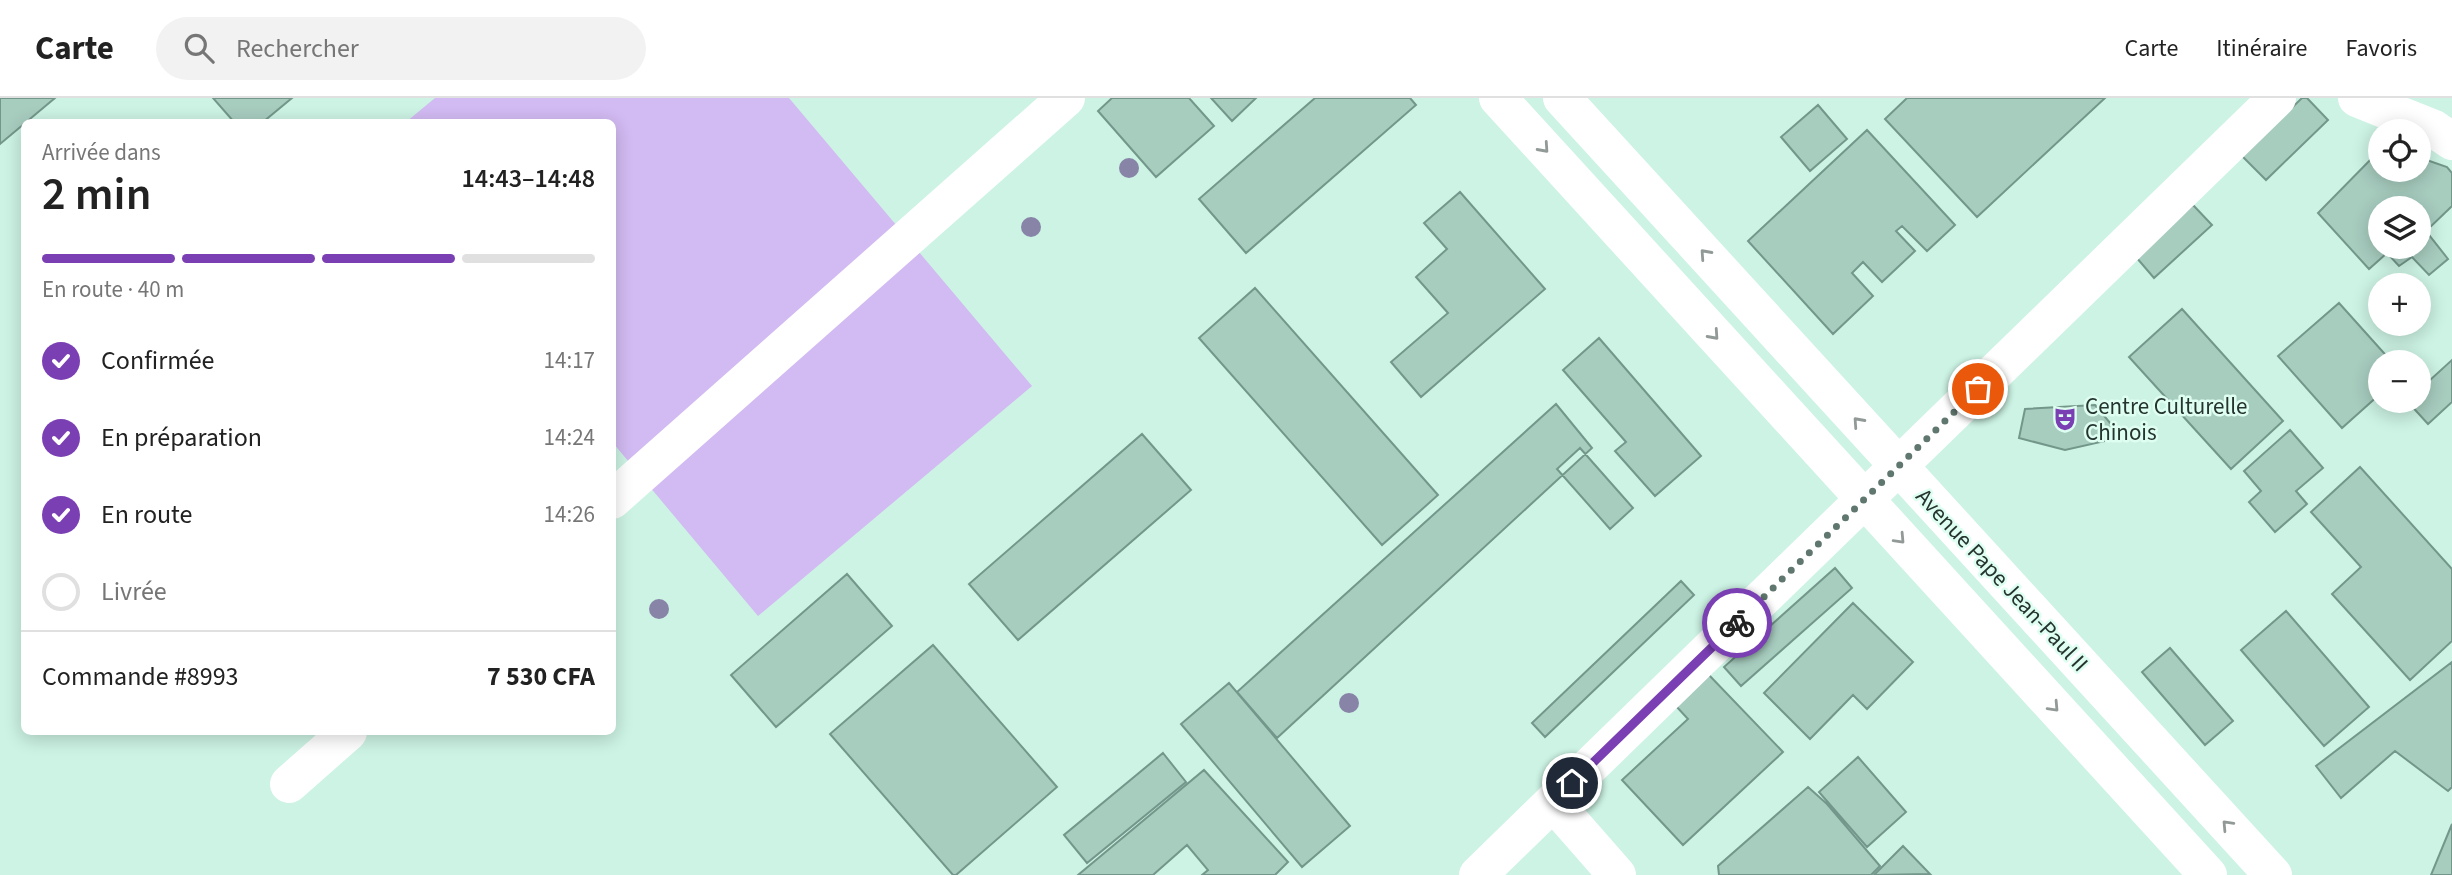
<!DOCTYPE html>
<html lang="fr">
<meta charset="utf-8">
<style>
body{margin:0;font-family:"Source Sans 3",sans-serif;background:#f2f2f2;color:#222;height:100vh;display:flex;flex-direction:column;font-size:26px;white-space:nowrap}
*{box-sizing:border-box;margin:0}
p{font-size:23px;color:#767676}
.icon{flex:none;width:38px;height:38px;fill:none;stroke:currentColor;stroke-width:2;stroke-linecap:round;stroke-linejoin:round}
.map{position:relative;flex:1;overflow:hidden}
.details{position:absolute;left:21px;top:21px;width:595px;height:616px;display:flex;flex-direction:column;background:#fff;border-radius:10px;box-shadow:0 4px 18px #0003}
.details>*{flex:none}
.controls{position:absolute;left:2368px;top:21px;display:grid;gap:14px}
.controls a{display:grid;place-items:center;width:63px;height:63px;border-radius:50%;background:#fff;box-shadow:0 4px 18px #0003;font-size:35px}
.pin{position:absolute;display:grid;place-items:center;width:60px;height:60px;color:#fff;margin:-30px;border:4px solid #fff;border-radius:50%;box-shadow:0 2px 7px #0007}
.courier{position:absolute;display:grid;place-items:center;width:70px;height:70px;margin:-35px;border:5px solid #7b3fb4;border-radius:50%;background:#fff;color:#222;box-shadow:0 2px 9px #0007}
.overview em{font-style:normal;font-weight:600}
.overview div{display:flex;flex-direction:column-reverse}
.overview{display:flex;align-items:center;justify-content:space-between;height:119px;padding:0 21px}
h1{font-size:46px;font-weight:600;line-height:52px}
.bar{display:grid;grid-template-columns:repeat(4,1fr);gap:10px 7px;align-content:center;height:84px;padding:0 21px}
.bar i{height:9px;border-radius:5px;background:#e0e0e0}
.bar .active{background:#7b3fb4}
.bar p{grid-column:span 4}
.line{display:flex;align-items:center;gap:18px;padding:0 21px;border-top:2px solid #e0e0e0}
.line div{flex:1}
ol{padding:0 21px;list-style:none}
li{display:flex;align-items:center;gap:21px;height:77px}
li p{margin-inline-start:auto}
li .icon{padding:7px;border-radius:50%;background:#7b3fb4;color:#fff;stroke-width:4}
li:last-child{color:#767676}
li i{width:38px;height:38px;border:4px solid #e0e0e0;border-radius:50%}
header{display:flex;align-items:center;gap:42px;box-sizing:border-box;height:98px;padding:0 35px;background:#fff;border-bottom:2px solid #e0e0e0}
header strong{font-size:33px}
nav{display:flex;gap:38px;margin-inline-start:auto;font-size:24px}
.search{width:490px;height:63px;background:#f2f2f2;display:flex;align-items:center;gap:18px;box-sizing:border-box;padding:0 24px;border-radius:38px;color:#767676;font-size:26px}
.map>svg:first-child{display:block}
</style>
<header>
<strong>Carte</strong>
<div class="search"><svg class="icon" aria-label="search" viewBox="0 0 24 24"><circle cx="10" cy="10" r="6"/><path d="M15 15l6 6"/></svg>Rechercher</div>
<nav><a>Carte</a><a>Itinéraire</a><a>Favoris</a></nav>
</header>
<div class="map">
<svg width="2452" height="777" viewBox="0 0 2452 777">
<rect width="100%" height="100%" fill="#ccf3e4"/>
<!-- green -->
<path fill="#d2baf2" d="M435,0H789L1032,288L758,518L613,345L612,24H406Z"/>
<!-- building -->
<path fill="#a7cdbf" stroke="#73978a" stroke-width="2" fill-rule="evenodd" d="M0,0H55L0,46Z
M213,0H292L263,24H234Z
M1112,0H1189L1214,28L1156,79L1098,13Z
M1211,0H1256L1232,23Z
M1315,0H1410L1416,7L1246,155L1199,101Z
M1907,0H2105L1977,119L1885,21Z
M2302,0H2307L2328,22L2266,82L2242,58Z
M1818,7L1847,41L1810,73L1781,39Z
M1867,32L1955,127L1927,153L1902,128L1896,133L1915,153L1882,184L1863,164L1852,175L1873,198L1833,236L1748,143Z
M2380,52V72H2418V59L2447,69L2452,75V108L2426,133L2448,161L2429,177L2412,159L2399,168L2387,155L2369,171L2318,115ZM2380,110H2418V149H2380Z
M1460,94L1545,191L1421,299L1391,264L1448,215L1416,179L1447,151L1424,125Z
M2193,107L2212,127L2154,180L2136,159Z
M1255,190L1438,397L1382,447L1199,240Z
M2339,205L2392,264H2380V296L2342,330L2278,258Z
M2182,211L2283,323L2231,371L2129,259Z
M1599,240L1701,358L1655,398L1615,353L1626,344L1563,272Z
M2452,262V304L2428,326L2407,303H2418V293Z
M1556,306L1592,350L1277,640L1237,594Z
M2095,307L2116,332L2114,341L2065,352L2019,340L2025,311Z
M2290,332L2323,370L2296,393L2307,406L2275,434L2249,404L2261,393L2244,373Z
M1142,336L1191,392L1018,542L969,486Z
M1580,350L1633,410L1610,431L1557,371Z
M2360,369L2452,471V543L2410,582L2332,496L2361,469L2311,414Z
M1835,470L1852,490L1741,588L1724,569Z
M847,476L892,528L776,629L731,577Z
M1681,483L1694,497L1545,639L1532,625Z
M1853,505L1913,564L1867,611L1853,597L1810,641L1764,595Z
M2286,513L2369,609L2324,648L2241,552Z
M933,547L1057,689L956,777H953L830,636Z
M2170,550L2233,623L2205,647L2142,574Z
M2452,564V689L2448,693L2395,653L2341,700L2316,668Z
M1708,576L1783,654L1683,747L1622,682L1688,621L1675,607Z
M1229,585L1350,728L1302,769L1181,626Z
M1163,655L1186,684L1087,765L1064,737Z
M1858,659L1906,714L1867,749L1819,694Z
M1204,672L1288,764L1275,777H1202L1208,772L1187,747L1153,777H1078Z
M1808,689L1827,706L1880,768L1871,777H1719L1718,768Z
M2452,726V777H2431Z
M1903,748L1930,776L1874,777Z"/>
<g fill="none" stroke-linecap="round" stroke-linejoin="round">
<!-- minor -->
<path stroke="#fff" stroke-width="38" d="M2357,0L2434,31L2452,43
M612,402L1066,0
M289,686L348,634
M1553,704L1617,777
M1478,777L2277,0"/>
<!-- major -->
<path stroke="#fff" stroke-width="38" d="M1498,0L2208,777
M1562,0L2273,777"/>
</g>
<!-- trees -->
<g fill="#8884a8">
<circle cx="1129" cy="70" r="10"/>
<circle cx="1031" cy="129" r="10"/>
<circle cx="659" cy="511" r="10"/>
<circle cx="1349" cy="605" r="10"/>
</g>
<!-- one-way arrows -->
<defs><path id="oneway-chevron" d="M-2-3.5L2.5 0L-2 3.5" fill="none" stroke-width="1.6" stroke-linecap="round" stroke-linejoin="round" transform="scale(1.75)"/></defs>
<g stroke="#929a97">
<use href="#oneway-chevron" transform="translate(1544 50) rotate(48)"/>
<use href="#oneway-chevron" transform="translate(1705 156) rotate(-132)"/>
<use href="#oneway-chevron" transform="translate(1714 237) rotate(48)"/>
<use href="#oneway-chevron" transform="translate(1858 324) rotate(-132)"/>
<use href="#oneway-chevron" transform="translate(1900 441) rotate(47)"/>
<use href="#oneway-chevron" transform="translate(2054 609) rotate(47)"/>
<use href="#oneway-chevron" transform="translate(2227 727) rotate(-133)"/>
</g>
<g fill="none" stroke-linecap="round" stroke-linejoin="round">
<!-- done -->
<path stroke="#5f776e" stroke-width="7" stroke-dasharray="0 12.6" d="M1737,525L1978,291"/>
<!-- route -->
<path stroke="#7b3fb4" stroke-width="9" d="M1572,685L1737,525"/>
</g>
<!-- icons -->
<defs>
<g id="theatre-bare" transform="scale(1.89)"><path d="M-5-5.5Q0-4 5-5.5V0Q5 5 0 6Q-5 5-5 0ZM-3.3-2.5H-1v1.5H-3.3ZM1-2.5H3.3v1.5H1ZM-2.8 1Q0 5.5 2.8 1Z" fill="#7b3fb4" stroke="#dffef2" stroke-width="2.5" paint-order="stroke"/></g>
</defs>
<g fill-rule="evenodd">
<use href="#theatre-bare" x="2065" y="321"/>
</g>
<g text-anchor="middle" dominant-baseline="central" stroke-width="5" stroke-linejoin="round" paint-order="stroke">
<!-- poi labels -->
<g font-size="23" fill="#25342f" stroke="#dffef2" text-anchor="start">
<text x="2085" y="308">Centre Culturelle<tspan x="2085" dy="26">Chinois</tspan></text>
</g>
<!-- street labels -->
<g font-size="23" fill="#25342f" stroke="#dffef2">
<text transform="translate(2002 482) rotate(47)">Avenue Pape Jean-Paul II</text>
</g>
</g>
</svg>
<div class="controls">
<a><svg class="icon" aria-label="locate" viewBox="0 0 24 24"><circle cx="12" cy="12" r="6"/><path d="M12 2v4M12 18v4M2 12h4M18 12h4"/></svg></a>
<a><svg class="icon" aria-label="layers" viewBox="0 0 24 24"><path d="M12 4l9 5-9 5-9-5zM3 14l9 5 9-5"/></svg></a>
<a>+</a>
<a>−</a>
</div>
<div class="pin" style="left:1978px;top:291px;background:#ea580c"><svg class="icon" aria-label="bag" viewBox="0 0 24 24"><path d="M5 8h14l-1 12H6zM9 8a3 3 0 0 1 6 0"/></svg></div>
<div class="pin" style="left:1572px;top:685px;background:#1f2937"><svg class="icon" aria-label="home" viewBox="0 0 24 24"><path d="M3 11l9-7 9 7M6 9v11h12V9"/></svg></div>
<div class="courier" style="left:1737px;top:525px"><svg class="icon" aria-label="bike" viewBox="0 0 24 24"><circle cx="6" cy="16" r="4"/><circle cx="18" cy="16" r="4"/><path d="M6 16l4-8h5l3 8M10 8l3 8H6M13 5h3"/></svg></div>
<section class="details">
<div class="overview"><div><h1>2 min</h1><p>Arrivée dans</p></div><em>14:43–14:48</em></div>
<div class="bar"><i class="active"></i><i class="active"></i><i class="active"></i><i></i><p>En route · 40 m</p></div>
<ol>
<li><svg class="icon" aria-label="check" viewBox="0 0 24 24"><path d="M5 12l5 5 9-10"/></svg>Confirmée<p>14:17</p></li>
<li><svg class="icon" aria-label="check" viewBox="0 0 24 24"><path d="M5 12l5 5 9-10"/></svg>En préparation<p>14:24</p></li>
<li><svg class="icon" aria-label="check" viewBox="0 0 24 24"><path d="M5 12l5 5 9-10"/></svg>En route<p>14:26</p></li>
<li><i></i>Livrée</li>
</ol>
<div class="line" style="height:91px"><div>Commande #8993</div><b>7 530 CFA</b></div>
</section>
</div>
